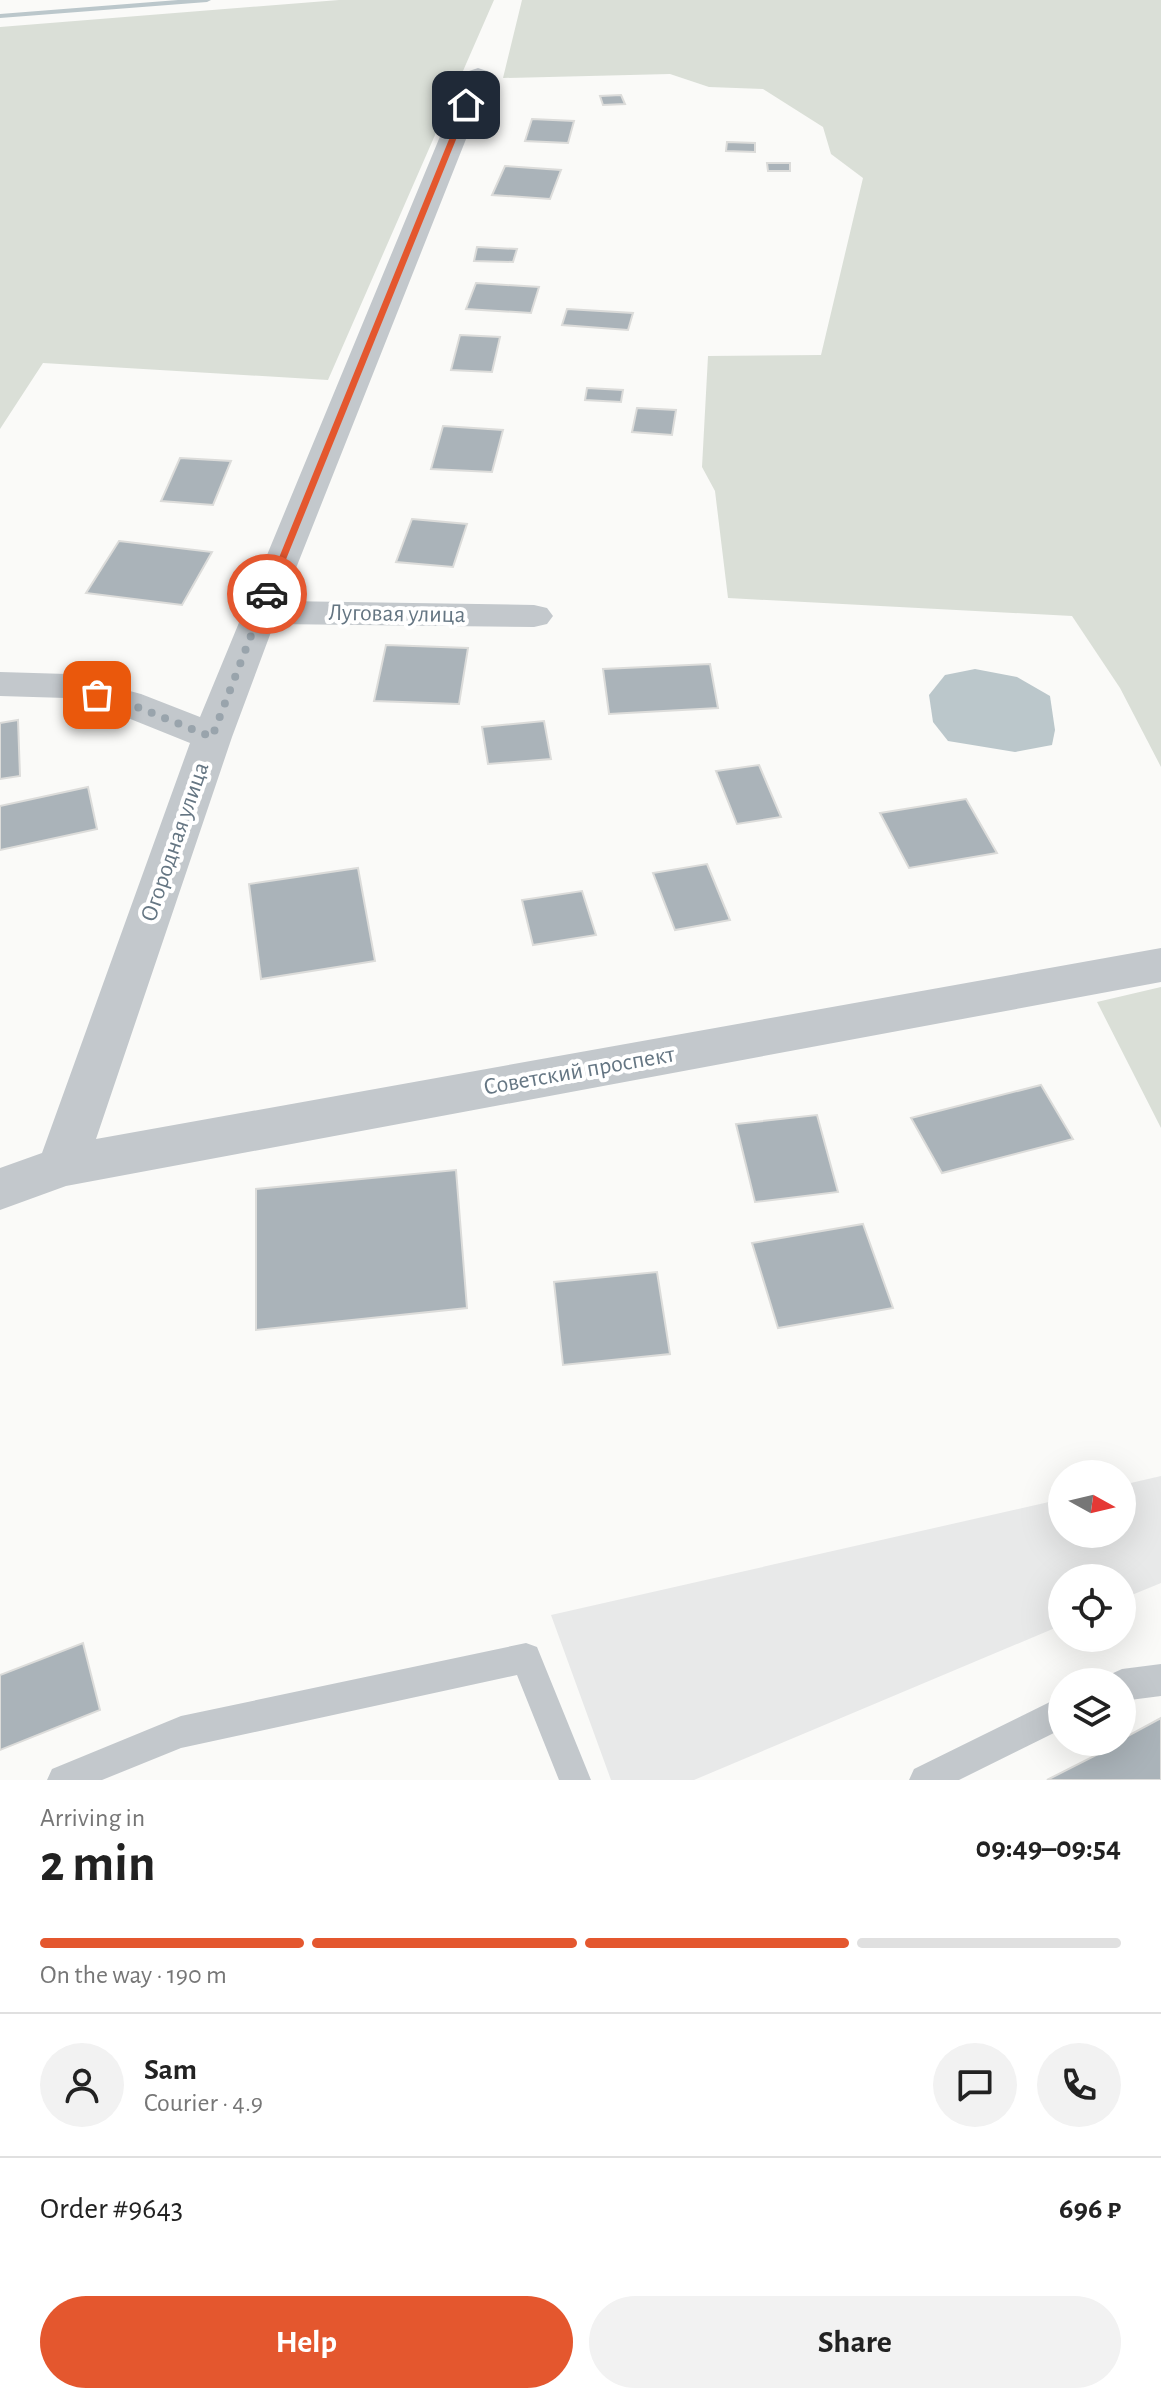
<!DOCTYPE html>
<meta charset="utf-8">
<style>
body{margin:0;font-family:"Alegreya Sans",sans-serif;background:#f2f2f2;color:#222;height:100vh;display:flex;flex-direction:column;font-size:30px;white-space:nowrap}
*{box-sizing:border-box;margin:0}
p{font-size:26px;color:#767676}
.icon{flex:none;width:44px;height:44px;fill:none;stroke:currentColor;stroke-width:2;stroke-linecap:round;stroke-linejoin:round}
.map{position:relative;height:1780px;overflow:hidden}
.side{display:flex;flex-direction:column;background:#fff;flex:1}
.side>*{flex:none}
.needle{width:52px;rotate:98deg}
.tools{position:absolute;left:1048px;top:1460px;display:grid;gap:16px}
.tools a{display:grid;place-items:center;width:88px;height:88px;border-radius:50%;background:#fff;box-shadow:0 8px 32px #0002;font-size:40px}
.pin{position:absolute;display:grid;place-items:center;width:68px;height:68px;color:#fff;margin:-34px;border-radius:16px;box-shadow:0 4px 12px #0006}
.courier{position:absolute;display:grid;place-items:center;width:80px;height:80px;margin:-40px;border:6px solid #e4572e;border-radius:50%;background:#fff;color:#222;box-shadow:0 2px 10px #0007}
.summary em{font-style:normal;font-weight:700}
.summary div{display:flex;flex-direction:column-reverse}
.summary{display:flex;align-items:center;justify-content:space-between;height:136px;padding:0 40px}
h1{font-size:52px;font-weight:700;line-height:60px}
.bar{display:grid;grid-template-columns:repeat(4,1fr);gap:12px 8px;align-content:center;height:96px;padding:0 40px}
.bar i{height:10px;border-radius:6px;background:#e0e0e0}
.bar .current{background:#e4572e}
.bar p{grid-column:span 4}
.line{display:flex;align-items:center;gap:20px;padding:0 40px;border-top:2px solid #e0e0e0}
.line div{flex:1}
.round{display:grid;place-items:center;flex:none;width:84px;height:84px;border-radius:42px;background:#f2f2f2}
.cta{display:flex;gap:16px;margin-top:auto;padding:16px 40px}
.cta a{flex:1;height:92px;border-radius:48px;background:#e4572e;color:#fff;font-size:32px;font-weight:700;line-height:92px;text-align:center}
.cta a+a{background:#f2f2f2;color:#222}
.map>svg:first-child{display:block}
</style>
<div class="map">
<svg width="1161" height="1780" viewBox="0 0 1161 1780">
<rect width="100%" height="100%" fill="#fafaf8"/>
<!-- built -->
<path fill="#e8e9e9" d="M1161,1476V1583L1122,1599V1578H1062V1625L694,1780H611L551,1615L1062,1499V1534H1122V1485Z"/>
<!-- green -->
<path fill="#dadfd7" d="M339,0H494L328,380L43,363L0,429V27Z
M522,0H1161V767L1120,688L1072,616L728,598L715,491L702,467L708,356L821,355L863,178L831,154L823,127L763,89L709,87L670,74L503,78Z
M1161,987V1128L1097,1002Z"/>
<!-- water -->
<path fill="#bbc7cb" d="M975,669L1017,677L1050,696L1055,730L1052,745L1015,752L948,741L933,722L929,695L945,675Z"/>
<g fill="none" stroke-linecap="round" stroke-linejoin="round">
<!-- stream -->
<path fill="#bbc7cb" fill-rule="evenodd" d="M178,0H211L207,2L0,18V14Z"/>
</g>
<!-- building -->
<path fill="#aab3b9" stroke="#dcdcda" stroke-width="2" d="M621,95L625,104L603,105L600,96Z
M532,119L574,121L568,143L525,141Z
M727,142L755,143V152L726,151Z
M767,163H790V171H768Z
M505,166L561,170L550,199L492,195Z
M477,247L517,249L513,262L474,261Z
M476,283L539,287L531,313L466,309Z
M567,309L633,313L628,330L562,325Z
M460,335L500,337L492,372L451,370Z
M587,388L623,390L621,402L585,400Z
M637,408L676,410L672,435L632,432Z
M443,426L503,430L492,472L431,469Z
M180,458L231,461L213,505L161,501Z
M412,519L467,524L453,567L396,562Z
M119,541L212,552L182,605L86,593Z
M386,645L468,648L459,704L374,701Z
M710,664L718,708L609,714L603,669Z
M18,720L20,776L0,779V723Z
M544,721L551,759L488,764L482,727Z
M759,765L781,817L737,824L716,771Z
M88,787L97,829L0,850V806Z
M966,799L997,853L909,868L880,813Z
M707,864L730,920L675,930L653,873Z
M358,868L375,961L261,979L249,884Z
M582,891L596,935L533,945L522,900Z
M1041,1085L1073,1139L942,1173L911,1118Z
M817,1115L838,1192L755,1202L736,1124Z
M456,1170L467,1308L256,1330V1189Z
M863,1224L893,1308L778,1328L752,1243Z
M657,1272L670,1354L563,1365L554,1282Z
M83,1643L100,1710L0,1750V1675Z
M1161,1718V1780H1047L1122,1742V1739Z"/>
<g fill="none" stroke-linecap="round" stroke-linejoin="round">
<!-- service -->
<path fill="#c3c8cc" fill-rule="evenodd" d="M526,1643L537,1647L591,1780H559L517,1675L181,1748L102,1780H47L52,1769L181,1716Z
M1161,1664V1696L1122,1701V1682H1108L1111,1674L1122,1669Z
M1062,1696V1729L959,1780H909L914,1769Z"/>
<!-- minor -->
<path fill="#c3c8cc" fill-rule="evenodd" d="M478,68L487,71L491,76L283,601L534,605L547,608L553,616L547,624L534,627L274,624L232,737L96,1139L1161,948V982L66,1186L0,1210V1168L42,1153L190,743L113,712L66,698L0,696V672L67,674L141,694L200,717L465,76L469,71Z"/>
</g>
<!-- route -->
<path fill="#e4572e" d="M466,102L470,105L272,594L263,597L463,105Z"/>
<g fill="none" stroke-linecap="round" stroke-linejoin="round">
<!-- done -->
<path stroke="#99a4ac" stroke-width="8" stroke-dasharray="0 14.4" d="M97,695L127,703L212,737L267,594"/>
</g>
<g text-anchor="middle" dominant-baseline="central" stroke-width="8" stroke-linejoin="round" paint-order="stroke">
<!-- street labels -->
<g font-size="24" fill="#657683" stroke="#fff">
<text transform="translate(397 614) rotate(1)">Луговая улица</text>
<text transform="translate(175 842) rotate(-71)">Огородная улица</text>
<text transform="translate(579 1071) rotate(-10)">Советский проспект</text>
</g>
</g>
</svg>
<div class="tools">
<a><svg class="needle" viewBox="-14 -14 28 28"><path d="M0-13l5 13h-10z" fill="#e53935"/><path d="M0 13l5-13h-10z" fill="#767676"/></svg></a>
<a><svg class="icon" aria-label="locate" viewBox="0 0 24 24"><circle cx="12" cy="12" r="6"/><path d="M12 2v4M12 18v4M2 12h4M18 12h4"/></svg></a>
<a><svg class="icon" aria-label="layers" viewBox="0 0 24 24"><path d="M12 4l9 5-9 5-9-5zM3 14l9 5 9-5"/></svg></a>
</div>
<div class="pin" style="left:97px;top:695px;background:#ea580c"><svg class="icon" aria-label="bag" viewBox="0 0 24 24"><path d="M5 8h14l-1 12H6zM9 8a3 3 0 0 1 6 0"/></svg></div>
<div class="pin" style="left:466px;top:105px;background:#1f2937"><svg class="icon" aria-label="home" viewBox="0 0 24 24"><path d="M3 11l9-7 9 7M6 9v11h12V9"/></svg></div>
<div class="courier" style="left:267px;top:594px"><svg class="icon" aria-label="car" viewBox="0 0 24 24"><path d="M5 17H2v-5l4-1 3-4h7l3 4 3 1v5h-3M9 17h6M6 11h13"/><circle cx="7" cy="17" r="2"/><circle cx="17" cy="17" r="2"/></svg></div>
</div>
<section class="side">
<div class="summary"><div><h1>2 min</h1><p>Arriving in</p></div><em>09:49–09:54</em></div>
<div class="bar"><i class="current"></i><i class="current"></i><i class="current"></i><i></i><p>On the way · 190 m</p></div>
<div class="line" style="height:144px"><a class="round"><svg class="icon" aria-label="person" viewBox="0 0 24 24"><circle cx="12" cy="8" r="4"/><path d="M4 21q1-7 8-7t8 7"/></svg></a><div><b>Sam</b><p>Courier · 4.9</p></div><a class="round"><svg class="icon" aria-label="chat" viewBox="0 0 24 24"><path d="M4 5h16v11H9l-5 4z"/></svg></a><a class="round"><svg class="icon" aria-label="phone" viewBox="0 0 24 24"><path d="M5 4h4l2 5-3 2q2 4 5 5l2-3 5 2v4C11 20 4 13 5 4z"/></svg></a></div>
<div class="line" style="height:104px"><div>Order #9643</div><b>696 ₽</b></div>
<div class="cta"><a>Help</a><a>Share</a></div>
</section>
